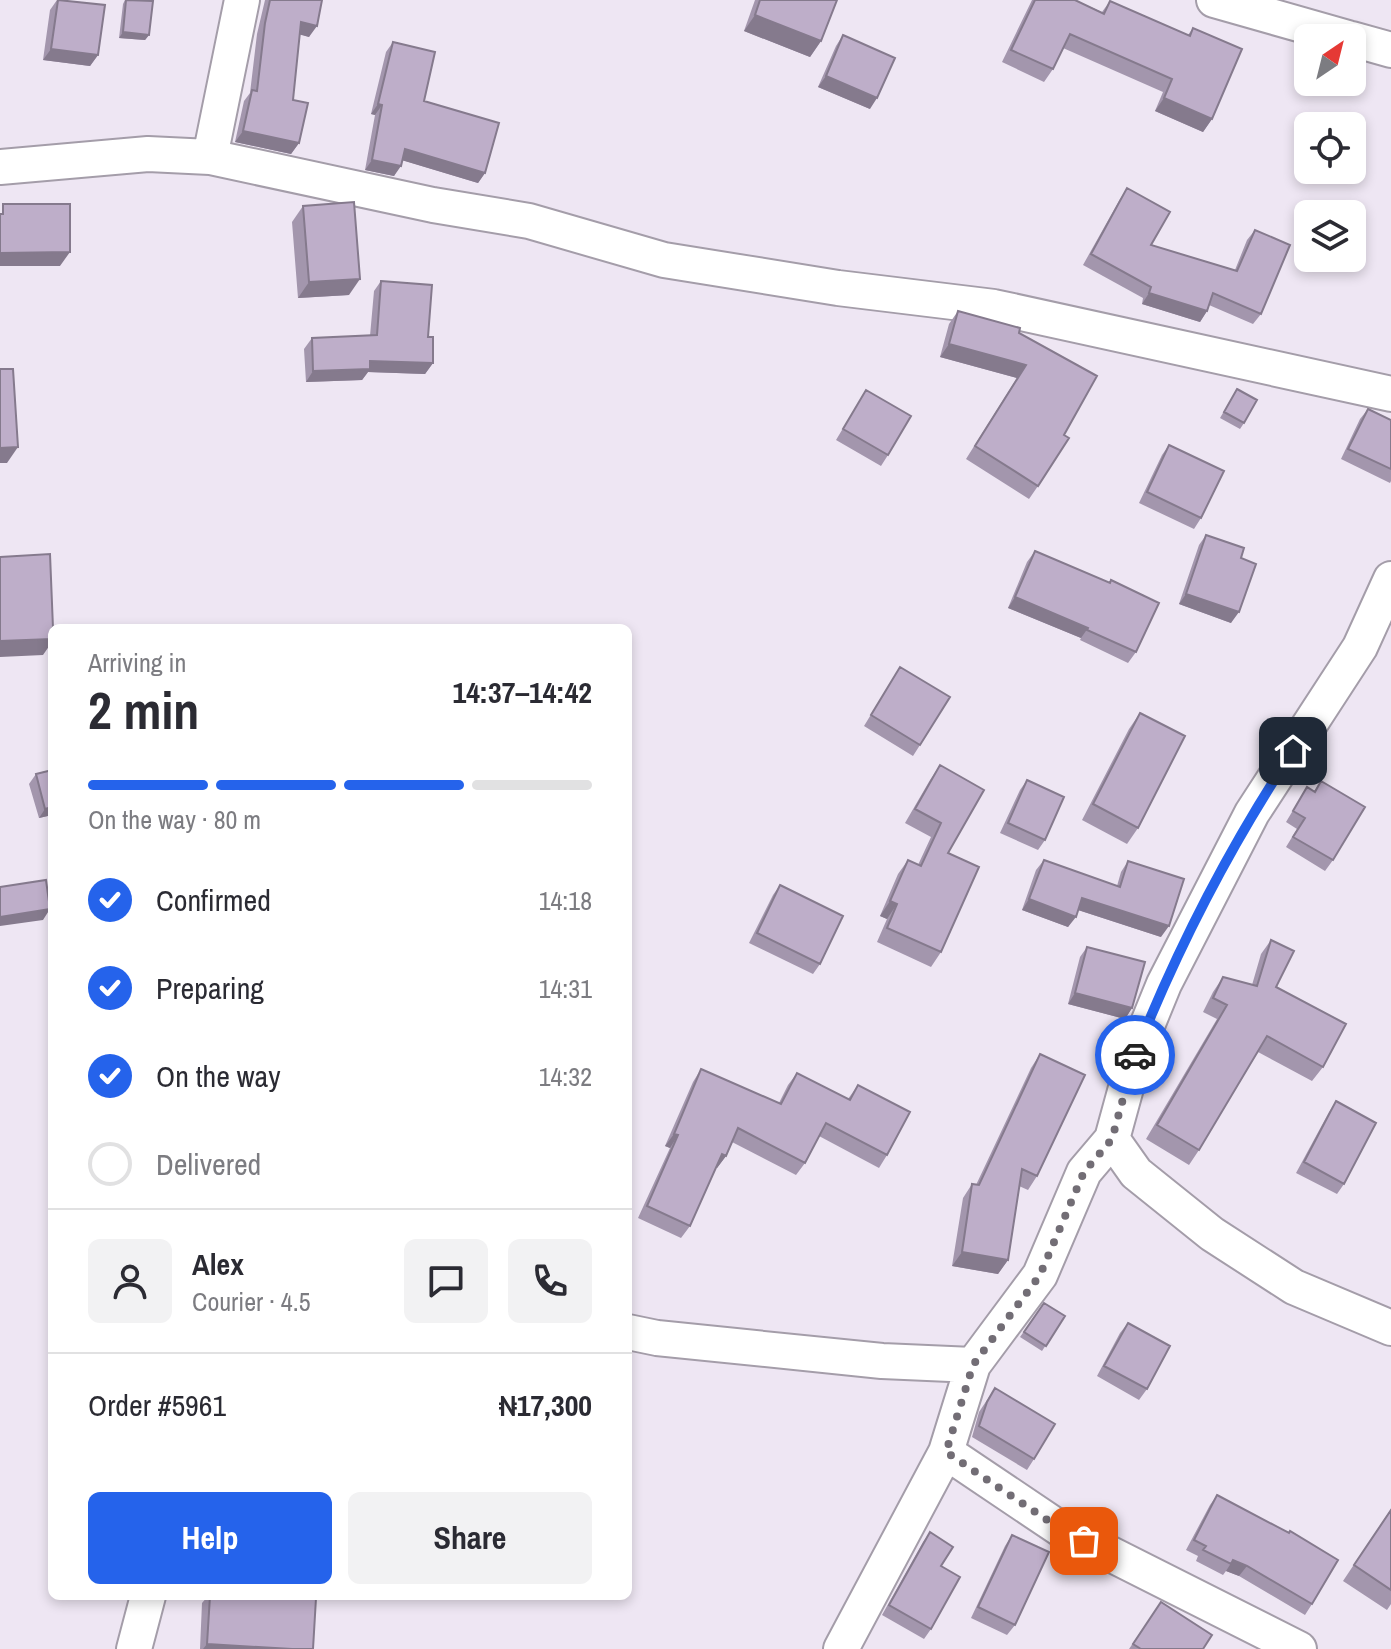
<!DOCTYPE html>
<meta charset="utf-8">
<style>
body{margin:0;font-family:"Archivo Narrow",sans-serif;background:#f2f2f3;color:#2b2b33;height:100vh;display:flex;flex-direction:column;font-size:30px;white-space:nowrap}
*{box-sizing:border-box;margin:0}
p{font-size:26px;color:#7c7c81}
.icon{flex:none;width:44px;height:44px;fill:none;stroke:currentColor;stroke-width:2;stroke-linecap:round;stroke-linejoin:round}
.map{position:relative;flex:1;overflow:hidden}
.panel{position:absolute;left:48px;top:624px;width:584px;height:976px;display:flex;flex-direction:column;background:#fff;border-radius:12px;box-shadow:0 4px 12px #0003}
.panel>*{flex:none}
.needle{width:52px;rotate:35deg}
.tools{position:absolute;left:1294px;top:24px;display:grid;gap:16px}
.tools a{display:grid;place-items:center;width:72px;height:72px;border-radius:12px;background:#fff;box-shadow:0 4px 12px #0003;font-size:40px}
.pin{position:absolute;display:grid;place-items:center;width:68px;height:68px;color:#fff;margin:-34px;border-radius:16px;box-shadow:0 4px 12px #0006}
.courier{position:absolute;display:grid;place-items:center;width:80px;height:80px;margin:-40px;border:6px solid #2563eb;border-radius:50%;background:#fff;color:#222;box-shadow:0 2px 10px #0007}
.head em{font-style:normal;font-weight:800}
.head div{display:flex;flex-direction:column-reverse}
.head{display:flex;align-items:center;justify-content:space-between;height:136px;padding:0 40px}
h1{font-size:52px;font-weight:800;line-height:60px}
.bar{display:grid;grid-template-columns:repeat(4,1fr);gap:12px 8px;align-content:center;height:96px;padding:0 40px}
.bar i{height:10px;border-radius:6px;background:#e1e1e2}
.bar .on{background:#2563eb}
.bar p{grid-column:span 4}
.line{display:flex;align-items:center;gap:20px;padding:0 40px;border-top:2px solid #e1e1e2}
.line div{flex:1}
.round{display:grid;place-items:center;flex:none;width:84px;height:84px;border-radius:12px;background:#f2f2f3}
ol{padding:0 40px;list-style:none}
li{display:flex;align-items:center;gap:24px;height:88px}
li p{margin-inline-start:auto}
li .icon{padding:8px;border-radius:50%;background:#2563eb;color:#fff;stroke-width:4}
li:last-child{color:#7c7c81}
li i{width:44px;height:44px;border:4px solid #e1e1e2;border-radius:50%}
.cta{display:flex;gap:16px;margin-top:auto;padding:16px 40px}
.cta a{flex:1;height:92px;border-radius:12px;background:#2563eb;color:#fff;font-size:32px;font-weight:800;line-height:92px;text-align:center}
.cta a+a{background:#f2f2f3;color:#2b2b33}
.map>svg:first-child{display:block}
</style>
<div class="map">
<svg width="1391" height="1649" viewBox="0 0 1391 1649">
<rect width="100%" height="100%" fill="#eee6f3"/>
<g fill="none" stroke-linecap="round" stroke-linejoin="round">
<!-- street casing -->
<g stroke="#a49da9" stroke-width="38">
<path id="street" d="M1214,0L1348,38
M1352,39L1391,50
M210,157L242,0
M0,167L148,154L210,157L433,205L529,221L664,260L838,288L994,307L1391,394
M1112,1139L1136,1173L1212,1234L1294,1287L1391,1328
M628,1332L657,1338L882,1361L973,1365
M946,1452L1059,1528L1299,1649
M134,1649L148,1596
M841,1649L946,1452L973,1365L1040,1275L1084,1172L1112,1139L1135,1055L1164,984L1252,813L1360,647L1391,579"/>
</g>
<!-- street -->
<use href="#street" stroke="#fff" stroke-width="34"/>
</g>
<!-- wall -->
<path fill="#a396ad" d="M57,0H66L98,55L90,66L43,60L50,10Z
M125,0H142L149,35L145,40L119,38L123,4Z
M265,0H322L309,37L300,34L293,100L299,143L291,154L235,142L244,101L250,93L257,34Z
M755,0H837L821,41L810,57L744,31Z
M1032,0H1075L1102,12L1110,1L1188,35L1193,28L1212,119L1203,132L1155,111L1163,92L1063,48L1053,69L1044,82L1002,62Z
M843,35L870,109L818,87L836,46Z
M393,42L424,101L485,173L478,183L402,160L394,176L365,170L375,115L371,114L386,52Z
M1127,188L1151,245L1235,270L1247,240L1255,230L1261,314L1253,324L1209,305L1207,311L1200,322L1142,304L1143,298L1083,265L1120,199Z
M303,206L349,295L298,298L292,222Z
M381,281L428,337L433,363L425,374L368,372L362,380L306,382L304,349L312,338L370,336L374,291Z
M958,311L1019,333L1064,435L1038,486L1029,499L966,459L1017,378L940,357L949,324Z
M1237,389L1244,423L1240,429L1220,418Z
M866,390L888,455L881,466L836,440Z
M1368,409L1391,420V481L1390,483L1341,459L1360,419Z
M1169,445L1201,518L1194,529L1139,503L1162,455Z
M1206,535L1241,558L1231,623L1179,604L1199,545Z
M1035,551L1136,652L1128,663L1080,640L1081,638L1008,608L1027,562Z
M900,667L920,745L913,756L864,726Z
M1140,713L1138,828L1127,844L1082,820L1129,729Z
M940,765L948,853L941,952L931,967L877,942L887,919L880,916L898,874L908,860L918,865L931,837L905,823L930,780Z
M52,770V815L39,818L29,784L36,774Z
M1027,780L1045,840L1038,850L1000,833L1020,790Z
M1321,781L1333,860L1325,871L1286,847L1297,829L1286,822L1307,787L1314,791Z
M1044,860L1117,886L1121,872L1128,861L1161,937L1078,910L1068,927L1022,910L1036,870Z
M780,885L820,964L813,974L749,943L773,895Z
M1271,940L1276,987L1323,1067L1312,1081L1258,1052L1199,1150L1189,1165L1146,1139L1217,1019L1203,1012L1213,992L1223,977L1252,985L1261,954Z
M1087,947L1132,1008L1125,1019L1068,1004L1080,957Z
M1040,1054L1037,1176L1028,1190L1019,1186L1008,1260L998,1274L952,1266L963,1198L972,1184L976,1185L1031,1068Z
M701,1069L779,1103L788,1085L797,1073L848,1099L858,1085L887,1155L879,1168L819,1136L805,1163L796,1175L732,1142L726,1156L717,1168L716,1167L690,1226L681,1238L638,1218L670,1148L665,1146L693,1082Z
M1336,1101L1344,1184L1337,1194L1296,1173L1329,1112Z
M1044,1303L1065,1316L1042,1351L1020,1337Z
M1128,1323L1147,1389L1139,1400L1097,1376L1120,1333Z
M995,1388L1034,1459L1027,1470L972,1437L979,1412Z
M1217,1495L1312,1604L1305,1615L1239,1576L1226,1571L1223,1575L1196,1561L1198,1556L1186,1550L1210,1505Z
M1391,1509V1604L1387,1610L1343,1581Z
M930,1532L931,1629L924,1639L882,1615L923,1542Z
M1012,1535L1015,1625L1007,1635L971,1618L1005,1546Z
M208,1596H271L313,1649H200L202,1603Z
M1161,1602L1203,1649H1129Z"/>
<!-- shaded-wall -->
<path fill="#857a8d" d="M755,15L821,41L810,57L744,31Z
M301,22L317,26L309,37L294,33Z
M123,32L149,35L145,40L119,38Z
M51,49L98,55L90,66L43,60Z
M826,76L877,98L870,109L818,87Z
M1164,98L1212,119L1203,132L1155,111Z
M378,104L382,105L375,115L371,114Z
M243,131L299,143L291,154L235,142Z
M405,149L485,173L478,183L398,159Z
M372,160L401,166L394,176L365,170Z
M70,252L60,266H0V253Z
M360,279L349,295L298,298L309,282Z
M1149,293L1207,311L1200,322L1142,304Z
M949,344L1026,365L1017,378L940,357Z
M370,361L433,363L425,374L368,372L362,380L306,382L313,371Z
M18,447L7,463H0V448Z
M1186,594L1239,612L1231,623L1179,604Z
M1015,597L1088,628L1081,638L1008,608Z
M52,639V642L43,655L0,657V641Z
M52,807V815L39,818L45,809Z
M1082,898L1169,926L1161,937L1075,909Z
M1029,899L1076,917L1068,927L1022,910Z
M890,901L897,904L887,919L880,916Z
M50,909L43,920L0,926V917Z
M1075,993L1132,1008L1125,1019L1068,1004Z
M674,1134L678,1135L670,1148L665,1146Z
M722,1154L726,1156L717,1168L713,1166Z
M962,1252L1008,1260L998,1274L952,1266Z
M1233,1560L1247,1566L1239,1576L1226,1571Z
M207,1644L292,1649H203Z"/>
<!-- building -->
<path fill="#beaec9" stroke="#857a8d" stroke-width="2" d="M58,0L105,5L98,55L51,49Z
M126,0L153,1L149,35L123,32Z
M270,0H322L317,26L301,22L293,100L308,103L299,143L243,131L252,90L257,91L265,23Z
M760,0H837L821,41L755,15Z
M1035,0H1075L1104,14L1110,1L1190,36L1193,28L1242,49L1212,119L1164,98L1172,79L1070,34L1053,69L1011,50Z
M843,35L895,58L877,98L826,76Z
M393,42L435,52L424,101L499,123L485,173L405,149L401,166L372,160L382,105L378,104Z
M1127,188L1170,212L1151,245L1237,271L1255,230L1290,245L1261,314L1213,293L1207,311L1149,293L1151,287L1091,254Z
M354,202L360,279L309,282L303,206Z
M3,204H70V252L0,253V214H3Z
M381,281L432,285L428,337H433V363L370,361V369L313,371L312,338L377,335Z
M958,311L1020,328L1019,333L1097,376L1064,435L1069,438L1038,486L975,446L1026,365L949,344Z
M0,369H13L18,447L0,448Z
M1237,389L1257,400L1244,423L1224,412Z
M866,390L911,416L888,455L843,429Z
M1368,409L1391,420V469L1348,449Z
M1169,445L1224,471L1201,518L1147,492Z
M1206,535L1244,548L1241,558L1256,564L1239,612L1186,594Z
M1035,551L1110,583L1111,580L1159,603L1136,652L1087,630L1088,628L1015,597Z
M50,554L53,628H52V639L0,641V557Z
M900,667L950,697L920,745L871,715Z
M1140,713L1185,736L1138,828L1093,804Z
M940,765L984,790L948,853L979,867L941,952L887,928L897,904L890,901L908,860L921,866L941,823L915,809Z
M52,770V807L45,809L36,774Z
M1027,780L1064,797L1045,840L1008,823Z
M1321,781L1365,807L1333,860L1293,837L1305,818L1293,811L1307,787L1315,792Z
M1044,860L1120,887L1128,861L1184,879L1169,926L1082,898L1076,917L1029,899Z
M46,880L50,909L0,917V887Z
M780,885L843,916L820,964L757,933Z
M1271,940L1294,951L1276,987L1346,1024L1323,1067L1267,1036L1199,1150L1157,1125L1227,1005L1213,998L1223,977L1257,986Z
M1087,947L1145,962L1132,1008L1075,993Z
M1040,1054L1085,1075L1037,1176L1022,1169L1008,1260L962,1252L972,1184L979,1185Z
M701,1069L781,1104L797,1073L850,1100L858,1085L910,1112L887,1155L826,1123L805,1163L738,1128L726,1156L722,1154L690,1226L647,1206L678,1135L674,1134Z
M1336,1101L1376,1123L1344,1184L1304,1162Z
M1044,1303L1065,1316L1046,1346L1024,1332Z
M1128,1323L1170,1346L1147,1389L1104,1366Z
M995,1388L1055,1424L1034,1459L979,1426L987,1402Z
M1217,1495L1289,1533L1290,1531L1338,1560L1312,1604L1247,1566L1233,1560L1231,1564L1203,1550L1206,1546L1194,1540Z
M1391,1510V1590L1354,1565Z
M930,1532L953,1547L941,1566L960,1577L931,1629L889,1605Z
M1012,1535L1049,1552L1015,1625L978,1607Z
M210,1596H271L316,1598L313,1649H292L207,1644Z
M1161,1602L1212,1635L1203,1649H1141L1133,1644Z"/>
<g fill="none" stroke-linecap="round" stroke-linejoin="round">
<!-- done -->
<path stroke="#726d75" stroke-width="8" stroke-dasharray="0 14.4" d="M1084,1541L1059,1528L946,1452L973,1365L1040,1275L1084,1172L1112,1139L1135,1055"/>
<!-- route -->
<path stroke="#2563eb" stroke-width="10" d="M1135,1055C1177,949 1230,846 1293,751"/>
</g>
</svg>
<div class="tools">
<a><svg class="needle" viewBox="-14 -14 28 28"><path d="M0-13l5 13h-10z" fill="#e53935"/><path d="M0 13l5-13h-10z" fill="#7c7c81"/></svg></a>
<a><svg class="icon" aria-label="locate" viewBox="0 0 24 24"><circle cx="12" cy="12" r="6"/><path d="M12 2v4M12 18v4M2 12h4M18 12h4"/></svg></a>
<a><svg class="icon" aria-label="layers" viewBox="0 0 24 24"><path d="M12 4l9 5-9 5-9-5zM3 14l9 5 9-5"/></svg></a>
</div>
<div class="pin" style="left:1084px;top:1541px;background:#ea580c"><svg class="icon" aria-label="bag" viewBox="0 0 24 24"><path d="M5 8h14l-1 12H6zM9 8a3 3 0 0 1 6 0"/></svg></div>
<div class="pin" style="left:1293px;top:751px;background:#1f2937"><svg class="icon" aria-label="home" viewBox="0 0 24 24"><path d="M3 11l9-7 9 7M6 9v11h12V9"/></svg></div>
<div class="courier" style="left:1135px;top:1055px"><svg class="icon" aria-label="car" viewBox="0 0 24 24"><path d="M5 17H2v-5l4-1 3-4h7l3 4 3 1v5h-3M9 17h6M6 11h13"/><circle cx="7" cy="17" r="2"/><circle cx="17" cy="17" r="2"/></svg></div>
<section class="panel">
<div class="head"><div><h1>2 min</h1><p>Arriving in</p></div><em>14:37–14:42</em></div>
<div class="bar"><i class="on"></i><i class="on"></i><i class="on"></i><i></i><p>On the way · 80 m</p></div>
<ol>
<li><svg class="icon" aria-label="check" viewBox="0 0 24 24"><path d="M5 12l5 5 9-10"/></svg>Confirmed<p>14:18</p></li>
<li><svg class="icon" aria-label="check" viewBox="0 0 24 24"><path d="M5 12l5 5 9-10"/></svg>Preparing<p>14:31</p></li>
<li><svg class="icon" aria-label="check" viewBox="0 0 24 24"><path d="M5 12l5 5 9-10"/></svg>On the way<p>14:32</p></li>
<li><i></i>Delivered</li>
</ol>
<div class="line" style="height:144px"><a class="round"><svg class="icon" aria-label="person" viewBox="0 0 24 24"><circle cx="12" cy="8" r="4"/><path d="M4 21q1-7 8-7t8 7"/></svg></a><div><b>Alex</b><p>Courier · 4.5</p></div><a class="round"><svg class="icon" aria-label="chat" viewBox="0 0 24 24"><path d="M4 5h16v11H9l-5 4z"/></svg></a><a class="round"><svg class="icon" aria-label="phone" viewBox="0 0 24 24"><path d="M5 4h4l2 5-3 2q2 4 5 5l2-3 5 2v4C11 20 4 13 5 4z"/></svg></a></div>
<div class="line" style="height:104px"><div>Order #5961</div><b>₦17,300</b></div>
<div class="cta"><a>Help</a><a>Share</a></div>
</section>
</div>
